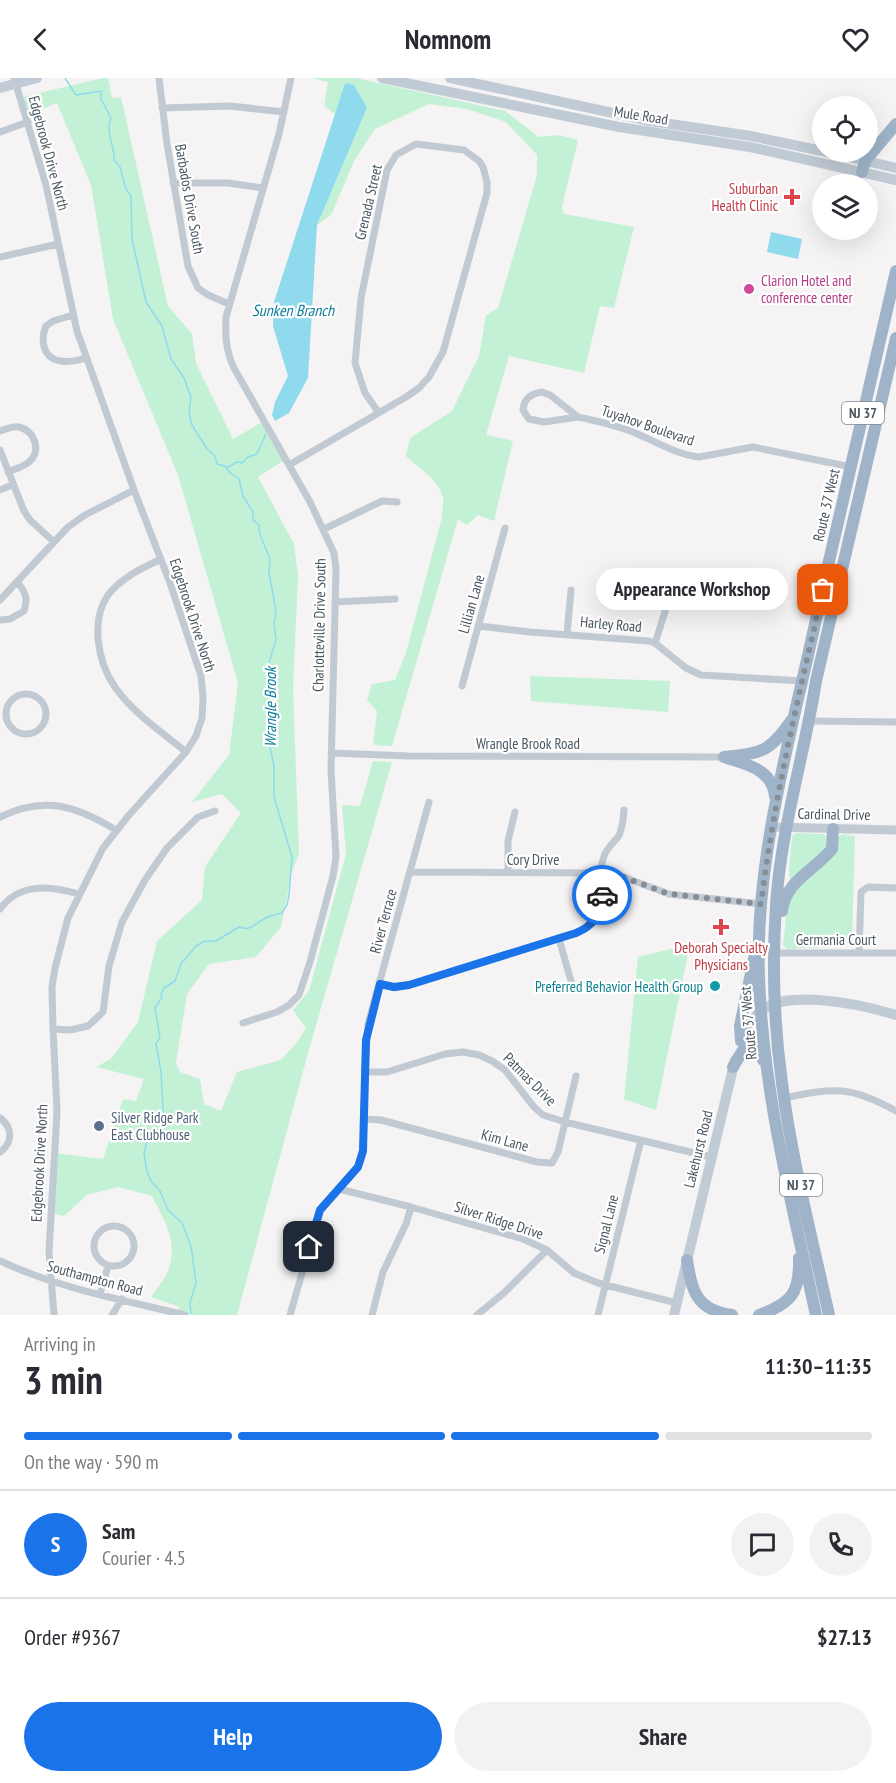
<!DOCTYPE html>
<meta charset="utf-8">
<style>
body{margin:0;font-family:"PT Sans Narrow",sans-serif;background:#f2f2f3;color:#2b2b33;height:100vh;display:flex;flex-direction:column;font-size:22px;white-space:nowrap}
*{box-sizing:border-box;margin:0}
p{font-size:20px;color:#7c7c81}
.icon{flex:none;width:33px;height:33px;fill:none;stroke:currentColor;stroke-width:2;stroke-linecap:round;stroke-linejoin:round}
.map{position:relative;height:1237px;overflow:hidden}
.side{display:flex;flex-direction:column;background:#fff;flex:1}
.side>*{flex:none}
.tools{position:absolute;left:812px;top:18px;display:grid;gap:12px}
.tools a{display:grid;place-items:center;width:66px;height:66px;border-radius:50%;background:#fff;box-shadow:0 6px 24px #0002;font-size:30px}
.pin{position:absolute;display:grid;place-items:center;width:51px;height:51px;color:#fff;margin:-26px;border-radius:12px;box-shadow:0 3px 9px #0006}
.courier{position:absolute;display:grid;place-items:center;width:60px;height:60px;margin:-30px;border:4px solid #1a73e8;border-radius:50%;background:#fff;color:#222;box-shadow:0 2px 8px #0007}
.bubble{position:absolute;height:42px;border-radius:21px;background:#fff;box-shadow:0 6px 24px #0002;font-size:20px;font-weight:700;line-height:42px;text-align:center}
.head em{font-style:normal;font-weight:700}
.head div{display:flex;flex-direction:column-reverse}
.head{display:flex;align-items:center;justify-content:space-between;height:102px;padding:0 24px}
h1{font-size:39px;font-weight:700;line-height:45px}
.bar{display:grid;grid-template-columns:repeat(4,1fr);gap:9px 6px;align-content:center;height:72px;padding:0 24px}
.bar i{height:8px;border-radius:4px;background:#e1e1e2}
.bar .on{background:#1a73e8}
.bar p{grid-column:span 4}
.line{display:flex;align-items:center;gap:15px;padding:0 24px;border-top:2px solid #e1e1e2}
.line div{flex:1}
.round{display:grid;place-items:center;flex:none;width:63px;height:63px;border-radius:32px;background:#f2f2f3}
.cta{display:flex;gap:12px;margin-top:auto;padding:12px 24px}
.cta a{flex:1;height:69px;border-radius:36px;background:#1a73e8;color:#fff;font-size:24px;font-weight:700;line-height:69px;text-align:center}
.cta a+a{background:#f2f2f3;color:#2b2b33}
header{display:flex;justify-content:space-between;align-items:center;height:78px;padding:0 24px;background:#fff;font-size:27px;font-weight:700}
.map>svg:first-child{display:block}
</style>
<header><svg class="icon" aria-label="back" viewBox="0 0 24 24"><path d="M15 5l-7 7 7 7"/></svg>Nomnom<svg class="icon" aria-label="heart" viewBox="0 0 24 24"><path d="M12 20l-8-8c-3-5 5-10 8-4 3-6 11-1 8 4z"/></svg></header>
<div class="map">
<svg width="896" height="1237" viewBox="0 0 896 1237">
<rect width="100%" height="100%" fill="#f5f3f3"/>
<!-- green -->
<path fill="#c3f1d5" d="M103,0H108L112,20L121,19L168,228L192,256L196,285L233,361L264,343L286,381L258,399L294,466L298,497L293,610L299,776L292,793L281,849L256,879L209,886L187,916L176,985L180,994L200,1001L204,1026L221,1033L237,994L281,982L297,964L306,950L293,932L309,913L346,776L342,727L360,728L373,683L392,684L308,975L237,1237H177L180,1229L151,1219C157,1210 166,1200 169,1190C178,1164 164,1141 152,1118L118,1109L87,1117L64,1138L48,1134L54,1075L103,1081L123,1021L136,1023L144,1001L96,989L111,981L138,944L157,863L202,822L205,789L241,735L222,716L192,724L229,677L238,605L178,397L113,241L91,107L57,25L27,37L22,19Z
M312,0H356L505,33L539,59L559,57L578,62L562,129L564,136L634,149L614,230L600,228L584,295L509,278L486,357L513,363L494,443L478,437L467,447L458,441L392,668L373,667L377,633L367,622L372,606L395,602L406,575L442,439C442,434 444,426 443,420C438,400 419,391 406,378L410,360L452,333L479,278L486,237L498,230L530,121L537,97V77L506,44L467,31L429,26L375,51L354,83L331,137L317,147L367,30L345,5L335,36L324,28L328,4Z
M530,598L670,603L668,634L531,623Z
M796,755L824,756L830,766L790,804L789,792L792,758Z
M843,756H855L843,758H855L852,861L845,868L787,871L783,867L788,822L838,759Z
M690,866L656,1032L624,1021L638,879Z"/>
<!-- water -->
<path fill="#90daee" d="M345,5L354,7L367,30L317,147L308,300L289,335L275,343L272,337L275,324L288,298L273,248L274,224Z
M771,154L802,161L798,181L767,174Z"/>
<g fill="none" stroke-linecap="round" stroke-linejoin="round">
<!-- stream -->
<path stroke="#90daee" stroke-width="1.5" d="M65,0L76,17L101,13V21L111,40C105,54 115,68 114,82L120,89L126,111L131,118L132,161L146,224L162,248L171,281L184,300L191,319L189,335L192,347L207,371L215,378L217,386L225,388L230,395L239,401L243,418L253,434V442L259,447V454L270,481L269,495L276,533L274,546L276,562L268,588L270,603L269,664L274,688V719L292,779L289,817L287,827L282,835C275,837 268,838 262,842C254,847 250,853 239,849L216,863H205L196,868L181,886L175,903L164,910L161,916L162,919L155,930L160,960L156,965L161,994L164,1047L147,1063L144,1076L147,1093L151,1103L160,1113L168,1132L182,1145L191,1168L196,1205L190,1225L191,1235
M228,389L237,384L242,385L248,379L257,376L266,356"/>
<!-- minor -->
<path stroke="#c1cad2" stroke-width="7" d="M14,0L46,107L77,253L134,412L170,505L201,598L203,620L202,640L196,658L186,674L129,737L103,770L68,840L55,890L52,909L53,951L57,1034L49,1173L54,1237
M159,0L167,66L188,188L198,210L208,217L229,226
M162,30L230,28L284,34
M0,54L28,44
M173,105H228L263,110
M0,179L58,166
M73,237L53,243L46,248C40,262 43,281 61,283C69,285 78,282 86,280
M542,314L550,317L578,339L544,344L529,341L523,332C524,320 531,316 542,314Z
M578,339C597,343 615,347 633,354C655,363 675,376 699,379L753,369L851,389
M0,353C6,351 13,348 19,349C35,353 41,372 30,383C24,389 15,391 8,394
M0,372L24,433L30,442L54,464
M289,387L406,319L419,310L429,299L443,274L487,115V104L483,89L479,83L464,72L416,66L396,77L387,92L361,220L355,285L365,315L379,335
M0,412L12,407
M324,451L382,423L397,424
M161,481C142,490 121,500 108,517C90,543 98,585 115,609C133,635 162,654 186,674
M0,522L68,449L85,437L134,412
M335,524L395,521
M0,542L10,541L24,533C28,521 26,514 17,504
M479,548L530,554L649,563L655,565L686,590L701,597L802,603
M567,556L571,512
M655,565L669,521
M462,608L505,450
M6 636a20 20 0 1 1 40 0a20 20 0 1 1-40 0Z
M809,643L896,644
M331,675L409,678L724,679
M0,739C45,717 76,728 116,752
M410,794L603,795L618,797L669,816L761,826
M508,794V763L515,734
M0,831C20,804 50,808 79,816
M559,861L573,910
M775,875H896
M859,875L861,814L868,809L896,810
M380,906L394,910L409,907L576,855C619,838 593,806 604,778C607,770 613,765 618,759C623,751 623,741 624,732
M243,945L277,934L289,927L299,917L310,884L333,798L336,779L331,692L336,492L334,475L310,424L234,290C226,273 225,258 226,239L279,56L291,0
M53,951L70,952L88,948L103,934L109,888L122,844L145,802L167,770L198,739L215,733
M365,994H387L445,976L463,974L479,977L492,983L505,992L534,1029L543,1037L565,1044L711,1079
M784,1020C835,1010 849,1007 896,1033
M0,1040C13,1049 13,1065 0,1074
M364,1041L381,1042L537,1084L552,1085L558,1074L576,998
M339,1111L411,1129L523,1161L547,1172L574,1195L598,1205L677,1225
M94 1168a20 20 0 1 1 40 0a20 20 0 1 1-40 0Z
M0,1183C58,1210 123,1222 185,1237
M100,1216L108,1188
M112,1237L122,1221
M290,1237L320,1133L358,1089L363,1073L365,994L368,946L429,724
M372,1237L383,1194L406,1146L411,1129
M477,1237L505,1214L547,1172
M598,1237L641,1062"/>
<!-- tertiary -->
<path stroke="#c1cad2" stroke-width="9" d="M772,749L896,752"/>
<!-- secondary -->
<path stroke="#c1cbd6" stroke-width="10" d="M382,0L619,49L750,69L896,102
M450,0L650,43L751,58L822,73
M0,10L37,0
M826,74L896,90
M741,964C756,923 780,920 819,922C846,924 870,929 896,937
M674,1237L735,982"/>
<!-- trunk -->
<path stroke="#9fb4c9" stroke-width="12" d="M862,94L865,83L896,46
M724,679C761,675 769,675 791,643
M727,680C749,687 772,692 775,718
M782,833C785,803 815,792 832,771L833,751
M741,963L740,948L755,876
M733,989L743,972L749,967L757,969L763,982
M687,1182C692,1213 696,1232 732,1237
M759,1237C791,1225 800,1216 799,1180
M816,1237C792,1126 763,1015 759,900C755,791 785,679 809,573C837,446 866,319 896,193
M829,1237C812,1160 792,1083 782,1005C774,947 772,886 776,827C781,751 804,678 816,603L896,260"/>
</g>
<g fill="none" stroke-linecap="round" stroke-linejoin="round">
<!-- done -->
<path stroke="#868d94" stroke-width="6" stroke-dasharray="0 10.8" d="M602,817L603,795L618,797L669,816L761,826C774,720 799,616 823,512"/>
<!-- route -->
<path stroke="#1a73e8" stroke-width="8" d="M309,1169L320,1132L358,1089L363,1073L366,962L380,906L394,909L409,907L576,855C593,848 602,835 602,817"/>
</g>
<!-- markers -->
<g fill="#e0444e" stroke="#fff" stroke-width="2">
<path d="M789 110h6v6h6v6h-6v6h-6v-6h-6v-6h6z"/>
<path d="M718 840h6v6h6v6h-6v6h-6v-6h-6v-6h6z"/>
</g>
<circle fill="#d1479c" stroke="#fff" stroke-width="2" cx="749" cy="211" r="6"/>
<circle fill="#0f9aa8" stroke="#fff" stroke-width="2" cx="715" cy="908" r="6"/>
<circle fill="#5c6f8a" stroke="#fff" stroke-width="2" cx="99" cy="1048" r="6"/>
<g text-anchor="middle" dominant-baseline="central" stroke-width="4.5" stroke-linejoin="round" paint-order="stroke">
<!-- shield labels -->
<g fill="#fff" stroke="#808990" stroke-width="1.5">
<rect x="842" y="324" width="42" height="22" rx="4.5"/>
<rect x="780" y="1096" width="42" height="22" rx="4.5"/>
</g>
<g font-size="14" font-weight="bold" fill="#4a5661">
<text x="863" y="335">NJ 37</text>
<text x="801" y="1107">NJ 37</text>
</g>
<!-- street labels -->
<g font-size="15" fill="#4a5661" stroke="#fff">
<text transform="translate(641 37) rotate(9)">Mule Road</text>
<text transform="translate(49 75) rotate(75)">Edgebrook Drive North</text>
<text transform="translate(190 121) rotate(80)">Barbados Drive South</text>
<text transform="translate(368 124) rotate(-77)">Grenada Street</text>
<text transform="translate(648 347) rotate(19)">Tuyahov Boulevard</text>
<text transform="translate(826 427) rotate(-77)">Route 37 West</text>
<text transform="translate(471 526) rotate(-74)">Lillian Lane</text>
<text transform="translate(193 537) rotate(72)">Edgebrook Drive North</text>
<text transform="translate(611 546) rotate(5)">Harley Road</text>
<text transform="translate(319 547) rotate(-89)">Charlotteville Drive South</text>
<text x="528" y="665">Wrangle Brook Road</text>
<text transform="translate(834 736) rotate(1)">Cardinal Drive</text>
<text x="533" y="781">Cory Drive</text>
<text transform="translate(383 843) rotate(-75)">River Terrace</text>
<text x="836" y="861">Germania Court</text>
<text transform="translate(748 945) rotate(-95)">Route 37 West</text>
<text transform="translate(530 1001) rotate(45)">Patmas Drive</text>
<text transform="translate(505 1062) rotate(15)">Kim Lane</text>
<text transform="translate(698 1071) rotate(-76)">Lakehurst Road</text>
<text transform="translate(39 1085) rotate(-87)">Edgebrook Drive North</text>
<text transform="translate(499 1142) rotate(18)">Silver Ridge Drive</text>
<text transform="translate(606 1146) rotate(-76)">Signal Lane</text>
<text transform="translate(95 1200) rotate(15)">Southampton Road</text>
</g>
<!-- health labels -->
<g font-size="15" fill="#be3a42" stroke="#fff" text-anchor="end">
<text x="778" y="110">Suburban<tspan x="778" dy="17">Health Clinic</tspan></text>
<text x="721" y="869" text-anchor="middle">Deborah Specialty<tspan x="721" dy="17">Physicians</tspan></text>
</g>
<!-- hotel labels -->
<g font-size="15" fill="#b23c85" stroke="#fff" text-anchor="start">
<text x="761" y="202">Clarion Hotel and<tspan x="761" dy="17">conference center</tspan></text>
</g>
<!-- culture labels -->
<g font-size="15" fill="#0d838f" stroke="#fff" text-anchor="end">
<text x="703" y="908">Preferred Behavior Health Group</text>
</g>
<!-- service labels -->
<g font-size="15" fill="#4e5e75" stroke="#fff" text-anchor="start">
<text x="111" y="1039">Silver Ridge Park<tspan x="111" dy="17">East Clubhouse</tspan></text>
</g>
<!-- water labels -->
<g font-size="16" font-style="italic" fill="#0c7c9b" stroke="#fff">
<text x="293" y="232">Sunken Branch</text>
<text transform="translate(270 629) rotate(-90)">Wrangle Brook</text>
</g>
</g>
</svg>
<div class="tools">
<a><svg class="icon" aria-label="locate" viewBox="0 0 24 24"><circle cx="12" cy="12" r="6"/><path d="M12 2v4M12 18v4M2 12h4M18 12h4"/></svg></a>
<a><svg class="icon" aria-label="layers" viewBox="0 0 24 24"><path d="M12 4l9 5-9 5-9-5zM3 14l9 5 9-5"/></svg></a>
</div>
<div class="pin" style="left:823px;top:512px;background:#ea580c"><svg class="icon" aria-label="bag" viewBox="0 0 24 24"><path d="M5 8h14l-1 12H6zM9 8a3 3 0 0 1 6 0"/></svg></div>
<div class="pin" style="left:309px;top:1169px;background:#1f2937"><svg class="icon" aria-label="home" viewBox="0 0 24 24"><path d="M3 11l9-7 9 7M6 9v11h12V9"/></svg></div>
<div class="courier" style="left:602px;top:817px"><svg class="icon" aria-label="car" viewBox="0 0 24 24"><path d="M5 17H2v-5l4-1 3-4h7l3 4 3 1v5h-3M9 17h6M6 11h13"/><circle cx="7" cy="17" r="2"/><circle cx="17" cy="17" r="2"/></svg></div>
<div class="bubble" style="left:596px;top:490px;width:192px">Appearance Workshop</div>
</div>
<section class="side">
<div class="head"><div><h1>3 min</h1><p>Arriving in</p></div><em>11:30–11:35</em></div>
<div class="bar"><i class="on"></i><i class="on"></i><i class="on"></i><i></i><p>On the way · 590 m</p></div>
<div class="line" style="height:108px"><b class="round" style="background:#1a73e8;color:#fff">S</b><div><b>Sam</b><p>Courier · 4.5</p></div><a class="round"><svg class="icon" aria-label="chat" viewBox="0 0 24 24"><path d="M4 5h16v11H9l-5 4z"/></svg></a><a class="round"><svg class="icon" aria-label="phone" viewBox="0 0 24 24"><path d="M5 4h4l2 5-3 2q2 4 5 5l2-3 5 2v4C11 20 4 13 5 4z"/></svg></a></div>
<div class="line" style="height:78px"><div>Order #9367</div><b>$27.13</b></div>
<div class="cta"><a>Help</a><a>Share</a></div>
</section>
